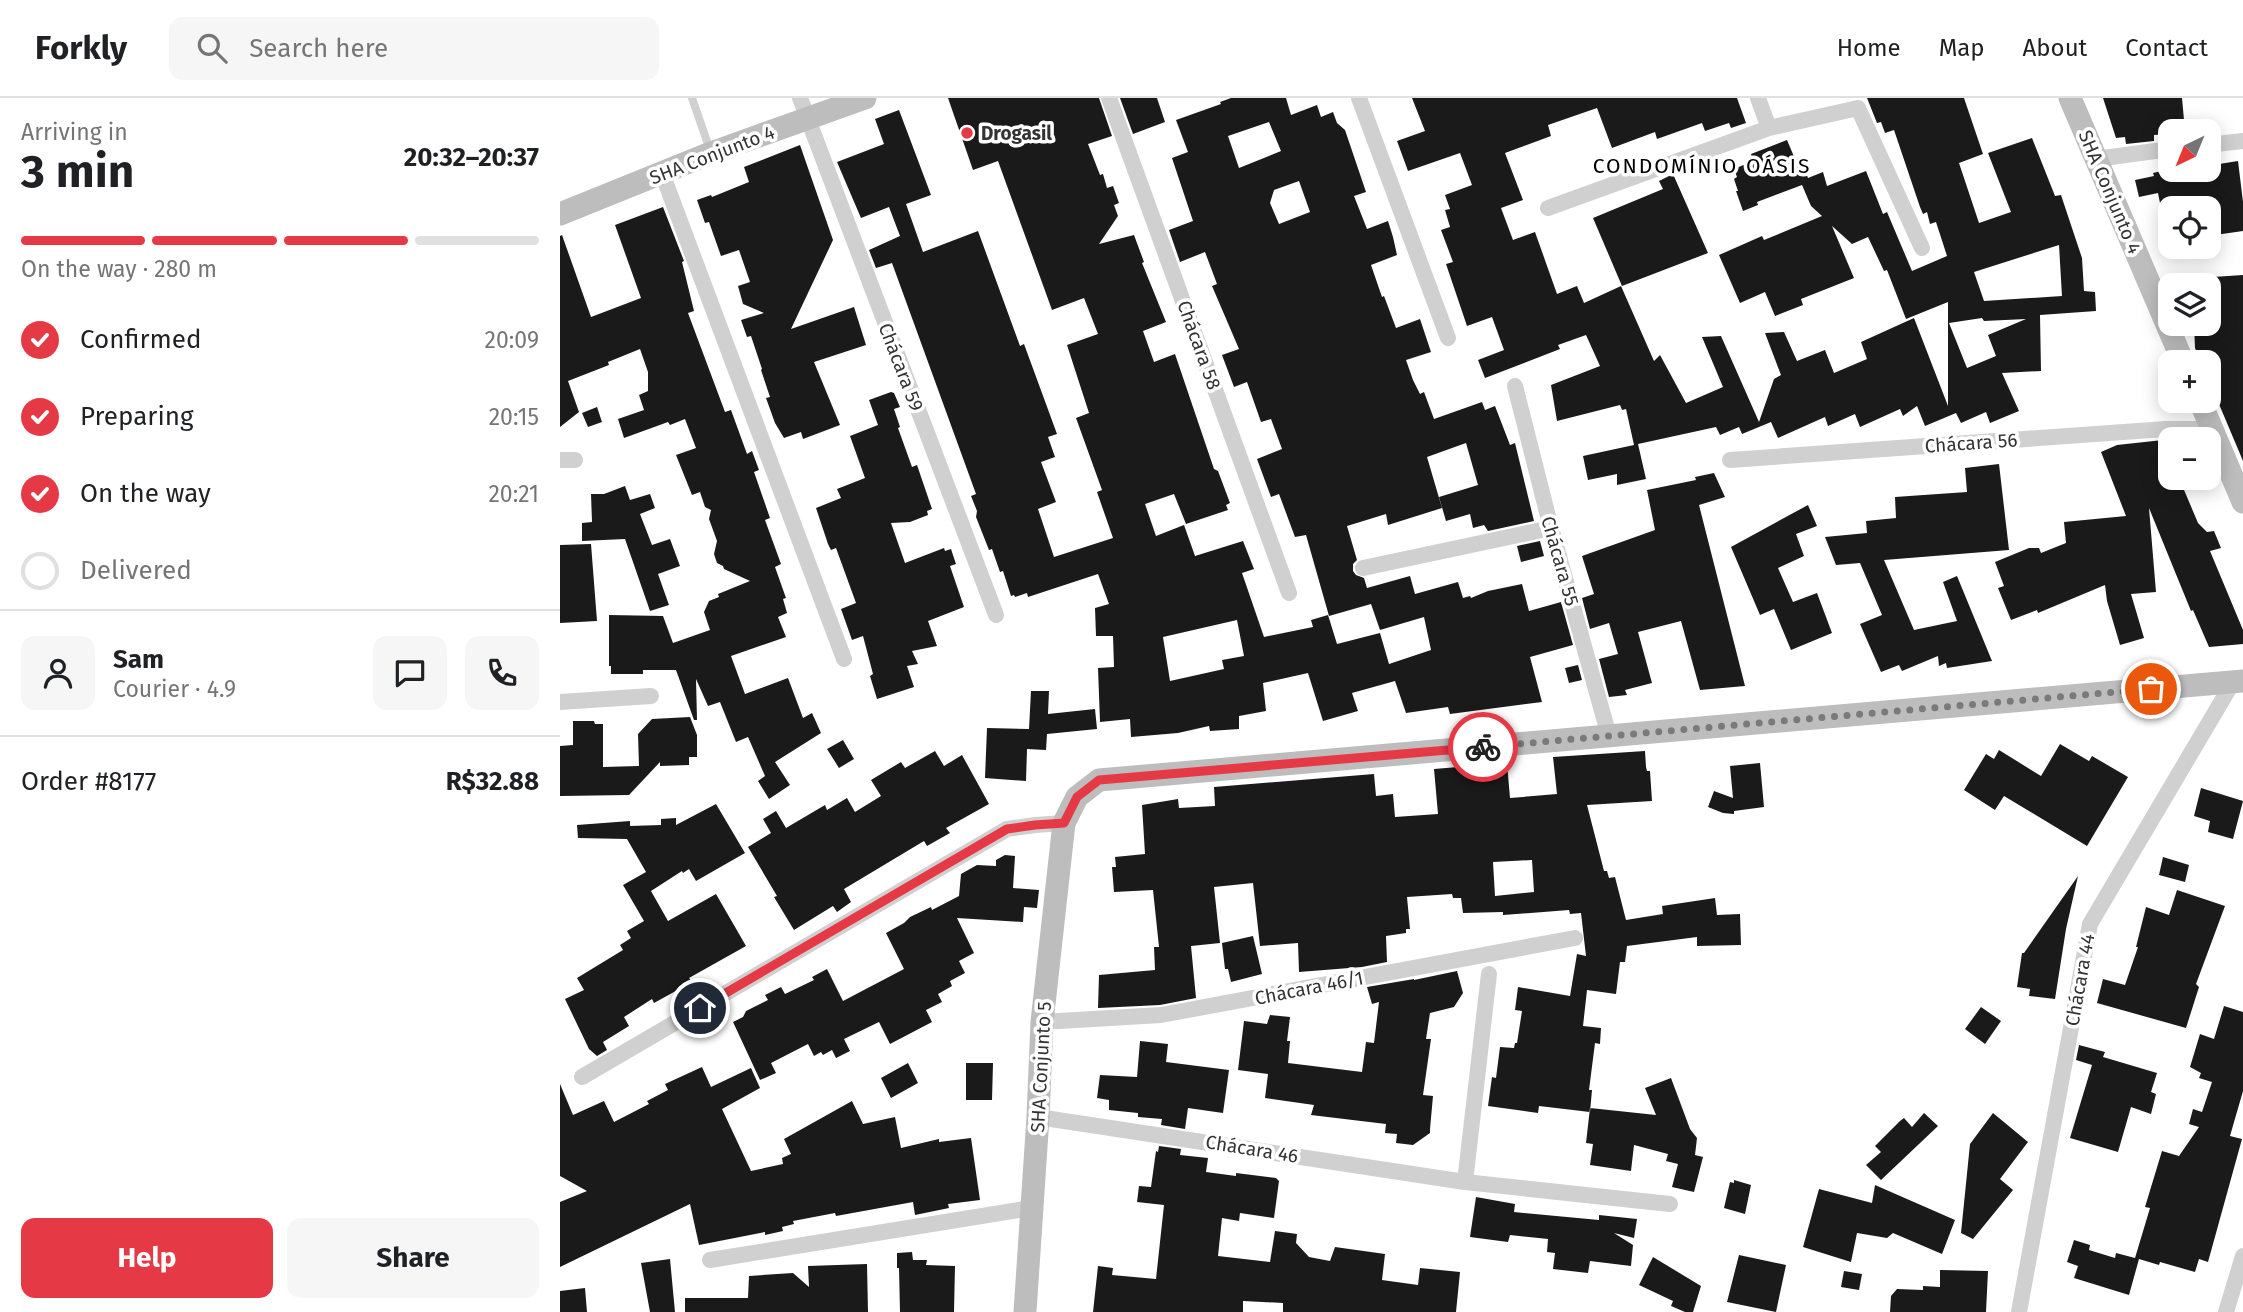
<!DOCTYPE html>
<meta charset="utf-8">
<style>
body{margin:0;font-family:"Fira Sans",sans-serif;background:#f6f6f6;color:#202124;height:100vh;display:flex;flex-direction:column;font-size:26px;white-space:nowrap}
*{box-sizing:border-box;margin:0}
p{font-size:23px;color:#757577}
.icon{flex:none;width:38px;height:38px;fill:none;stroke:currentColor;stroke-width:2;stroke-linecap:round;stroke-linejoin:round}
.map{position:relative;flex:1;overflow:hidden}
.side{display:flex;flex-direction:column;background:#fff;width:560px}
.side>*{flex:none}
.needle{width:46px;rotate:223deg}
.controls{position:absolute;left:1598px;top:21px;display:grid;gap:14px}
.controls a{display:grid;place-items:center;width:63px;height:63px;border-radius:14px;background:#fff;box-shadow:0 4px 18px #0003;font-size:35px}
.pin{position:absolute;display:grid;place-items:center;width:60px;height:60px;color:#fff;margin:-30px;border:4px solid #fff;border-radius:50%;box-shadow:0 2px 7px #0007}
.courier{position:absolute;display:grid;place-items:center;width:70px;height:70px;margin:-35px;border:5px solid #e63946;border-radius:50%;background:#fff;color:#222;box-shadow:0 2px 9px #0007}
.overview em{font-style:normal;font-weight:700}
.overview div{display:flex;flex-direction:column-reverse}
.overview{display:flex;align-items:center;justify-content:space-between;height:119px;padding:0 21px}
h1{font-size:46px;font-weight:700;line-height:52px}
.bar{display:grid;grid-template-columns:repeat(4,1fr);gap:10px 7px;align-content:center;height:84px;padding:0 21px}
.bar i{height:9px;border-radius:5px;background:#e0e0e0}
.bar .active{background:#e63946}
.bar p{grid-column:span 4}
.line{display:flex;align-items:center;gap:18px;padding:0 21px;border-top:2px solid #e0e0e0}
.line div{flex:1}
.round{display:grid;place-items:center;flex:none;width:74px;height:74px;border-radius:14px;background:#f6f6f6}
ol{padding:0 21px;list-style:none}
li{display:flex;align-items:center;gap:21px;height:77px}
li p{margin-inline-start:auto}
li .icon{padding:7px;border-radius:50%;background:#e63946;color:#fff;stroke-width:4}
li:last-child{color:#757577}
li i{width:38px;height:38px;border:4px solid #e0e0e0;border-radius:50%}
.primary-button{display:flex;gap:14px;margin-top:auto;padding:14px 21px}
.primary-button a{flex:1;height:80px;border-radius:14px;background:#e63946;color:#fff;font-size:28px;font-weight:700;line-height:80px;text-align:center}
.primary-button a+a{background:#f6f6f6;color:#202124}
header{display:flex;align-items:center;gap:42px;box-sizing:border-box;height:98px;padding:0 35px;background:#fff;border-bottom:2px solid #e0e0e0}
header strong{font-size:33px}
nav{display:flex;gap:38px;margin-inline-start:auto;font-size:24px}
.search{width:490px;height:63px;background:#f6f6f6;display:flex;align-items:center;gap:18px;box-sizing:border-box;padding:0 24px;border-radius:14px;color:#757577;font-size:26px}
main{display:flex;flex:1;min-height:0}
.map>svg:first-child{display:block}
</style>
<header>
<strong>Forkly</strong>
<div class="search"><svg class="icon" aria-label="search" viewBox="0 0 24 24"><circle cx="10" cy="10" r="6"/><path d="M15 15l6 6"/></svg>Search here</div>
<nav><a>Home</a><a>Map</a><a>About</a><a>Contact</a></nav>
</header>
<main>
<section class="side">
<div class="overview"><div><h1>3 min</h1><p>Arriving in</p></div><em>20:32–20:37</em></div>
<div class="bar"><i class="active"></i><i class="active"></i><i class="active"></i><i></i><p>On the way · 280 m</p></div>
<ol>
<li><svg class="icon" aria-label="check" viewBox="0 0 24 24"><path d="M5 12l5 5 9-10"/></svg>Confirmed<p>20:09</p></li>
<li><svg class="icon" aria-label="check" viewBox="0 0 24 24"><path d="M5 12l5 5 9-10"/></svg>Preparing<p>20:15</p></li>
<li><svg class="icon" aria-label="check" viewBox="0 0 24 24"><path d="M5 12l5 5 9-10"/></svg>On the way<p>20:21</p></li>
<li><i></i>Delivered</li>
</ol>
<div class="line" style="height:126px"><a class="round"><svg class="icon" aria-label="person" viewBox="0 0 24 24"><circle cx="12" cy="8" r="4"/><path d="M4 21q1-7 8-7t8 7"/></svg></a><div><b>Sam</b><p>Courier · 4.9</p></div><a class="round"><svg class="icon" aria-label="chat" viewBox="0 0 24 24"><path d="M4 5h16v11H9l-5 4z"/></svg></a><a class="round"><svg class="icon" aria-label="phone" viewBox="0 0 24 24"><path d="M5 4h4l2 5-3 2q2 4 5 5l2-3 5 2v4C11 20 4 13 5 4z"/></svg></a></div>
<div class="line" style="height:91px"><div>Order #8177</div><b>R$32.88</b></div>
<div class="primary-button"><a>Help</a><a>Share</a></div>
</section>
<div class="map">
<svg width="1683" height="1214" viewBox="0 0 1683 1214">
<rect width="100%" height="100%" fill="#fff"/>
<!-- building -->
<path fill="#1a1a1a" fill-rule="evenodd" d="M388,0H539L552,38L528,46L540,77L543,76L547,90L553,88L559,105L554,107L558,118L539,146L574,137L584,164L582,165L606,224L583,233L594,264L615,256L654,371L658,373L670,405L666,407L668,412L626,426L614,396L585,406L596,438L624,427L635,458L683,443L694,471L682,475L704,539L753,529L751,522L768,517L777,546L820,535L829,566L871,552L864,519L820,532L811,506L769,518L746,437L735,439L719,396L711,399L697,361L722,351L711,321L701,324L687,284L674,289L662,257L679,251L652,188L657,186L645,154L620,164L609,132L633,123L612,60L628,54L616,22L661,6L660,4L671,0H726L731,17L757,7L761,19L773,14L777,25L785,32L806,94L794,98L807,131L828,123L833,139L837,157L811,167L822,199L824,198L836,230L860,221L871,254L846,262L853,282L860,296L864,294L874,321L922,304L925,312L935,308L950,347L955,345L974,423L928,433L924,427L913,430L910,416L886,423L879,399L918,387L906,345L867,359L882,410L828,427L826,416L787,428L797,462L793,466V473L796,477L804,480L807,490L850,478L855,496L898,484L903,500L910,498L911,500L928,493L962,486L969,513L1001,504L1013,547L970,559L982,604L890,616L888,609L846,615L835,583L792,595L798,613L763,623L748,575L703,585L706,613L679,618V631L650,633L649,628L618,635L571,639L570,621L540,624L538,570L554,569L553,538H536L535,510L549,506L538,476L468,499L467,495L455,499L454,497L451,498L443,473L440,474L432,451L429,452L416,419L417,413L411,398L416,396L332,165L316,170L309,152L340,138L329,109L301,120L277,64L324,46L315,21L339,12L371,97L346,106L363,154L418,133L460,248L464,246L497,336L488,339L495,359L481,364L496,404L478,411L494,459L553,440L537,394L542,392L516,320L529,315L507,247L538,236L524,200L492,212L438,63L413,72ZM709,24L721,53L679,70L668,38ZM739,83L750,114L719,126L710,105L714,92ZM677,522L684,558L662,562L664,571L610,583L603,539Z
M560,0H597L605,24L573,36Z
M852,0H1177L1186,25L1171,30L1169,25L1145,33L1142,25L1097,41L1095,34L1052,50L1037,10L988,27L991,38L945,55L963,102L941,110L953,142L975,134L997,196L1017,188L1024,205L1061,188L1094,263L1100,257L1126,305L1163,289L1142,239L1161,238L1199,324L1214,281L1221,277L1205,235L1224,234L1237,263L1265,252L1274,275L1307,261L1301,244L1354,220L1388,308V204L1346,221L1327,172L1324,173L1308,139L1292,146L1272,128L1294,180L1241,201L1243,207L1215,218L1205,194L1180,205L1159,157L1202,138L1204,142L1262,118L1251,108L1242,87L1197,104L1198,107L1183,113L1176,93H1178L1174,81L1177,79L1174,71L1193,63L1191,56L1227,42L1235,61L1240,59L1248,80L1263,74L1267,88L1306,73L1323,116L1327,114L1352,173L1387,158L1376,124L1370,126L1367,114L1363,116L1360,109L1334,32L1325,35L1321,24L1317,25L1307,0H1404L1423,56L1399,65L1419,125L1451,114L1428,55L1472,40L1495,98L1501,97L1522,160L1524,193L1535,194L1536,213L1480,217L1481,273L1442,275L1459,313L1430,325L1426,314L1401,325L1396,315L1365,328L1357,308L1343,318L1340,311L1300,329L1295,316L1268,328L1265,319L1218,340L1211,324L1182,336L1179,329L1160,337L1156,329L1078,346L1086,381L1057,387V376L1028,382L1023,358L1074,347L1066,311L1062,312L1060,307L997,323L991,287L1040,268L1026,237L998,247L1000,251L925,280L918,262L944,252L932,219L907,228L886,166L893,164L881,132L890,129L885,112L890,111L885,97L912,87L900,55L848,73L837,43L865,33ZM1499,147L1502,198L1424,203L1414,174ZM1422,220L1424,223L1466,221L1428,237L1436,258L1407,270L1389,225Z
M1543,0H1622L1625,33H1610V36L1594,37V43L1566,46L1565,39L1556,40Z
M240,47L273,142L231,231L294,209L306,247L254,264L280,327L243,341L241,334L224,340L215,325L206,300L210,299L201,272L202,271L191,238L187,239L181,222L204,215L183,206L178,188L190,184L179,152L161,158L149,124L145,125L137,102L151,97L152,99L189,84L184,69Z
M1678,63L1683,104V133L1648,138V110H1601L1598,95L1579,99L1575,82L1594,78L1593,75L1606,72H1655L1653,67Z
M1113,76L1148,155L1062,188L1033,120L1103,91L1099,83Z
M103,109L124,163L122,164L134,213L128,215L165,314L171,312L187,356L192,353L199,372L194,374L210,420L205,422L221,466L215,469L226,500L223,501L227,515L218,519L226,539L171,558L185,596L228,580L243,620L252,615L261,635L215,664L230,687L209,701L198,683L205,678L188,639L176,644L160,604L148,608L136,581L137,622H134L116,572H83V576H51V568H49V517L103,518L113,545L150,532L144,514L149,503L159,499L158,496L190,483L164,471L163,468L157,465L154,456L157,443L149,421L151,412L145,409L140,394L132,397L116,357L136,350L125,321L110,327L108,324L64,340L58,321L84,312L79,297L88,293V274L80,251L48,264L49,267L8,283L19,314L0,329V138L2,137L31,219L81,200L55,127Z
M1683,177V363L1648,280V264H1641L1635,250L1634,226H1648V188H1653V179Z
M331,294L334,295L340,309L334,311L340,329L338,330L352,369L357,367L372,411L367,413L368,417L350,424L331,425L345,465L384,450L385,453L391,451L396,466L390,468L404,509L368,523L377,548L352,553L358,566L347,568L354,589L317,601L310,578L313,576L303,538L292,542L281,511L296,505L276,450L271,452L268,446L256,410L281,400L277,391L305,380L290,338L318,327L309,302Z
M37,309L42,324L28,329L22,315Z
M1603,342L1610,359V380H1619L1638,425L1647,434L1654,433L1661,450L1650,453L1683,532V546L1649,549L1633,512L1631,513L1589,410L1596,494L1571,496L1584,540L1560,547L1547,503L1545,487L1478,515L1477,512L1451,522L1438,490L1444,488L1435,464L1469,450H1479L1481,455L1506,445L1504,424L1566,418L1541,354L1557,347Z
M1439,366L1449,452L1324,462L1354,532L1397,523L1383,484L1397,478L1432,563L1387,570L1386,565L1379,568L1378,558L1342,573L1339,567L1321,574L1300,526L1322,517L1300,465L1276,467L1265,439L1307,435L1306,423L1336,420L1335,399L1407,394L1405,370Z
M1154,375L1165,399L1139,407L1185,588L1140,592L1121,523L1078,534L1092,585L1065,592L1067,597L1049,599L1039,561L1058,556L1049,525L1030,531L1022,500L1034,496L1022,458L1095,432L1087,392L1136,382L1135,379Z
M65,388L70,402L90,396L95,410L80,416L92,447L110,441L120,468L98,476L109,507L90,513L65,441L22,443V425L32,424L31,396H44Z
M1248,407L1257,428L1236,436L1244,458L1218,470L1233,504L1257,495L1272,535L1231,552L1214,511L1200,517L1171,449Z
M980,443L984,458L961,464L957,448Z
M31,446L37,523L0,525V447Z
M1018,567L1022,582L1009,585L1005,570Z
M471,593H489L488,616L535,611L537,631L487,636L486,652L467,651L466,683L425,680L427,630L469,631Z
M130,619L137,637V659H129V667L100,668V664L69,697L0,698V648L13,647V623H34L35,626H43V669L79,668L78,636L92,621Z
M283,642L294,661L279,670L267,651Z
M1500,646L1529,663L1532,658L1568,679L1527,748L1444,698L1435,712L1404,692L1426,656L1434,661L1439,652L1481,678Z
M375,653L384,668L402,657L429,706L386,730L390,735L367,748L364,743L284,791L291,804L277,814L273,808L234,832L214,799L217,798L188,749L211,735L203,721L216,713L226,730L265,707L267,712L287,700L295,714L321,698L311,682L341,664L345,670Z
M1085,653L1086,669L1087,673H1090L1092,703L1027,707L1044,773H1047L1049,780L1055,779L1066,822L1103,816L1102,808L1155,800L1157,817L1180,816L1181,847L1137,848V839L1067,848L1065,864H1060L1056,896L1027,892L1023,928L1041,930L1040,946L1035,945L1029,992H1032L1030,1014L979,1008L978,1015L928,1008L932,979L936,980L940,949L954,950L955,945H957L962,913L955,912L958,889L1010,898L1017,856L1026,858L1021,815L1010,816L1009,812L943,817V814L903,815L901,800H893L892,796L847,799L850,831H846V835L826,838L827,864L802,869L739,874L738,845L700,848L693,785L654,789L660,845L631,848L636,900L600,907L538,910L539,877L595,872L594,849H599L593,792L554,794L552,769H556L555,759L585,756L582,707L618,701L619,710L655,708L654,689L814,676L816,698L833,696L835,719L878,716L874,671L947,665L950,700L997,696L993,659ZM972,762L974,794L935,798L933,764Z
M1200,665L1204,709L1174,713V716L1163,715L1148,709L1154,693L1173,700L1170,668Z
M1641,690L1683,703L1673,741L1648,734L1650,723L1634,718Z
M156,706L185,755L136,783L129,771L123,775L122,773L91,793L108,823L156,796L186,848L129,880L132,884L94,905L92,901L64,919L69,928L43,944L47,952L37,958L29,951L5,901L24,892L17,880L63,852L60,847L71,840L67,833L84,823L63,787L86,774L67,741L18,740L17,727L70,723V728L101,727V721L116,720V727Z
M445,757L455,758L453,790L479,792L477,810L464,809L463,824L397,820L414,855L399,863L405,875L390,883L392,888L378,896L382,904L366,912L372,924L330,946L319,924L284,941L290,953L276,960L272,952L263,957L261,954L254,958L248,946L211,965L216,975L200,982L173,924L183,919L186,913L208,902L205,897L221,889L225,896L254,882L252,879L267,871L283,903L344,871L326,835L344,825L350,819L371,809L372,812L399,798L401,776L417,767L436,768V762Z
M1603,759L1629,767L1625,784L1599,777Z
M1518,778L1506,831L1495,901L1469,898L1470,891L1457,889L1462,855H1464Z
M1617,792L1665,808L1636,886L1639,889L1626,930L1537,905L1543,881L1565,887L1578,849H1576L1586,809L1609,817Z
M693,838L702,876L671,884L668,871H665L662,845Z
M897,873L903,895L894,909L870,915L866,941H871L863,997L873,998L870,1031V1035L853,1047L836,1045L837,1036L825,1035L826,1026L751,1017L754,1007L705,1000L708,976L678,972L684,923L707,926L710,917L730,919L727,943H730L728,965L802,974L806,944L814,945L819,904L812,906L807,889L854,881V882Z
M1664,908L1683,914V993L1670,1038L1682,1041L1648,1164L1639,1161L1635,1174L1600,1164L1599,1167L1579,1161L1569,1197L1514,1180L1518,1168L1507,1164L1514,1142L1530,1147L1529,1152L1555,1160L1556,1155L1575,1160L1590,1110L1585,1109L1602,1053L1619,1058L1639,1029L1629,1026L1633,1011L1642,1014L1652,984L1639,980L1641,975L1630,969L1640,936L1654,941Z
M1421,909L1441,923L1425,946L1405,931Z
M580,943L608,946L606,964L669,972L663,1015L628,1010L625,1031L601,1027L602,1021L578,1019V1015L549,1012V1002L537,1000L540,977L577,979Z
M1519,947L1545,954L1543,959L1597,975L1591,994L1596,996L1591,1016L1571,1009L1558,1054L1510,1040L1532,967L1516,962Z
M348,965L358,985L331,1000L321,980Z
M406,965H433L432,1002H406Z
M142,969L151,989L191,970L200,990L162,1011L191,1073L223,1066L222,1060L231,1056L224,1041L292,1003L303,1026L335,1019L341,1050L379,1041V1044L411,1040L420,1102L388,1106L389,1110L355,1117L353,1104L276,1118L275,1115L233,1123L234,1126L222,1129L223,1133L205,1137V1134L139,1147L130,1106L0,1169V1104L27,1093L0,1078V986L13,1017L44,1003L54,1024L89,1006L87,1003L108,992L105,986Z
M1111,980L1130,1031L1137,1040L1135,1057L1143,1059L1134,1094L1112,1089L1118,1066L1106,1063L1108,1056L1074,1047L1071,1073L1030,1067L1033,1046L1026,1045L1030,1010L1096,1017L1085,990Z
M1364,1015L1378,1028L1321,1082L1306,1067L1321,1054L1315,1048L1340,1023L1344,1020L1352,1029Z
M1433,1015L1468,1044L1440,1081L1453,1092L1413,1141L1401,1135L1410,1046Z
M599,1048L621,1051L620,1057L648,1060L646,1074L676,1078V1075L716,1080L719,1083L714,1120L680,1115L679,1123L662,1120L658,1158L710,1164L715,1133L737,1136L736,1145L749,1159L770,1163L775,1149L825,1156L822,1182L858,1187L860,1170L900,1174L896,1214H723V1205L683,1203V1214H533L538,1168L553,1170L552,1177L596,1181L604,1107L577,1104L579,1088L591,1089L596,1053L598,1054Z
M1174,1082L1191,1087L1185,1116L1164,1110L1170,1084L1174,1085Z
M1315,1087L1395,1122L1382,1156L1333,1135L1327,1140L1297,1135L1291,1164L1243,1149L1259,1091L1312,1105Z
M916,1099L955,1106L954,1114L1039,1122V1117L1077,1121L1074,1140L1054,1135L1073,1147L1071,1168L1030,1163L1028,1175L993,1171L995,1155L987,1154L988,1141L950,1137L948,1144L910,1139Z
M352,1154L353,1162H367L366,1167L395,1168L394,1214H340L339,1170H337V1155Z
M1179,1157L1226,1167L1216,1214L1167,1204Z
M1093,1159L1141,1188L1133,1214H1125L1111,1208L1113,1203L1079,1187Z
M110,1161L115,1214H90L81,1165Z
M307,1166L308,1214H125V1200H188L189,1178L233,1175L249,1189L248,1168Z
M1380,1172L1428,1173L1426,1214H1330L1331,1198L1337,1191L1363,1192V1188L1380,1189Z
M1284,1173L1302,1176L1299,1192L1281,1189Z
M25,1190L27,1214H0V1193Z"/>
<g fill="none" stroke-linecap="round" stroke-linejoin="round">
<!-- lane -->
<path stroke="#d0d0d0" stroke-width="8" d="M132,0L150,52"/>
<!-- street -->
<path stroke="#d0d0d0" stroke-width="16" d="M240,0L436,517
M549,0L729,495
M799,0L888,240
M1209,30L1298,10L1362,150
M1648,47L1683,43
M1536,61L1610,51
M102,75L284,561
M988,110L1209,30L1198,0
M955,288L991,430L1049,638
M0,362H15
M1170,362L1606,331H1652
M803,470L991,430
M0,604L91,598
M482,924L601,917L1015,840
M22,979L447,731L475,727L504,725
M478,1019L905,1084L1110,1106
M905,1084L929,876
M150,1162L471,1110
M1459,1214L1530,826L1673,584
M1666,1214L1683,1158"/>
<!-- secondary -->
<path stroke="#bdbdbd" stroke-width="23" d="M1510,0L1623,264
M0,116L151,55L305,0
M1640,303L1683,404
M465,1214L478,1019L482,924L504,725L517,699L539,682L1683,583"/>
</g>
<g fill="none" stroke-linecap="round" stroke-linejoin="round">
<!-- done -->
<path stroke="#7a7a7a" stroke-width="7" stroke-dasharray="0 12.6" d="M923,649L1591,591"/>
<!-- route -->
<path stroke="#e63946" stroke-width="9" d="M140,910L447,731L475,727L504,725L517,699L539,682L923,649"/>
</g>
<!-- markers -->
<circle fill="#e63946" stroke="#fff" stroke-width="2.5" cx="407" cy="35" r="7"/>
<g text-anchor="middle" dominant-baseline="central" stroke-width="7" stroke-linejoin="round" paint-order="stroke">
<!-- poi labels -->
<g font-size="19" font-weight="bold" fill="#333" stroke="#fff" text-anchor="start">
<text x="421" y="35">Drogasil</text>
</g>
<!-- street labels -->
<g font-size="19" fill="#333" stroke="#fff">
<text transform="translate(152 57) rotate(-21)">SHA Conjunto 4</text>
<text transform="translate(1550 94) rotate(67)">SHA Conjunto 4</text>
<text transform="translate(639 247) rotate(70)">Chácara 58</text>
<text transform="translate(341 269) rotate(69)">Chácara 59</text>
<text transform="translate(1411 345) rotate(-4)">Chácara 56</text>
<text transform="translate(1000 463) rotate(74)">Chácara 55</text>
<text transform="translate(1520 882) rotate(-80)">Chácara 44</text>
<text transform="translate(749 890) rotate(-11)">Chácara 46/1</text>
<text transform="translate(481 969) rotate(-87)">SHA Conjunto 5</text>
<text transform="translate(692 1051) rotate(9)">Chácara 46</text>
</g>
<!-- neighbourhood labels -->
<g font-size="21" letter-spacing="2" fill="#000" stroke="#fff">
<text x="1142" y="68">CONDOMÍNIO OÁSIS</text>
</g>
</g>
</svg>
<div class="controls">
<a><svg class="needle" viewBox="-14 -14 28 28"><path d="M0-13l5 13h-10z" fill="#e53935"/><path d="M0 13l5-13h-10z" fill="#757577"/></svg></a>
<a><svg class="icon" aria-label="locate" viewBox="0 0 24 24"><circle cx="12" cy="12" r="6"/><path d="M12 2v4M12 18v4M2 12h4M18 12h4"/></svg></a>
<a><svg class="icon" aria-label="layers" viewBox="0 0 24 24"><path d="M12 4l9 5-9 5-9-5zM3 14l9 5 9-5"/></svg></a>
<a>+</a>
<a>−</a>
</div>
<div class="pin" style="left:1591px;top:591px;background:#ea580c"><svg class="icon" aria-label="bag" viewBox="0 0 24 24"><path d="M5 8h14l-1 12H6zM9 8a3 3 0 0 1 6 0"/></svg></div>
<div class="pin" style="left:140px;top:910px;background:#1f2937"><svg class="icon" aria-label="home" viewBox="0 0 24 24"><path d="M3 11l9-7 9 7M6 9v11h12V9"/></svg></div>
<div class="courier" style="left:923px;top:649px"><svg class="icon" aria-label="bike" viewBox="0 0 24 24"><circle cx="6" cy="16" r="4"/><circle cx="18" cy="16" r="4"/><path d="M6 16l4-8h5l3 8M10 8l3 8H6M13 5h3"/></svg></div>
</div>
</main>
